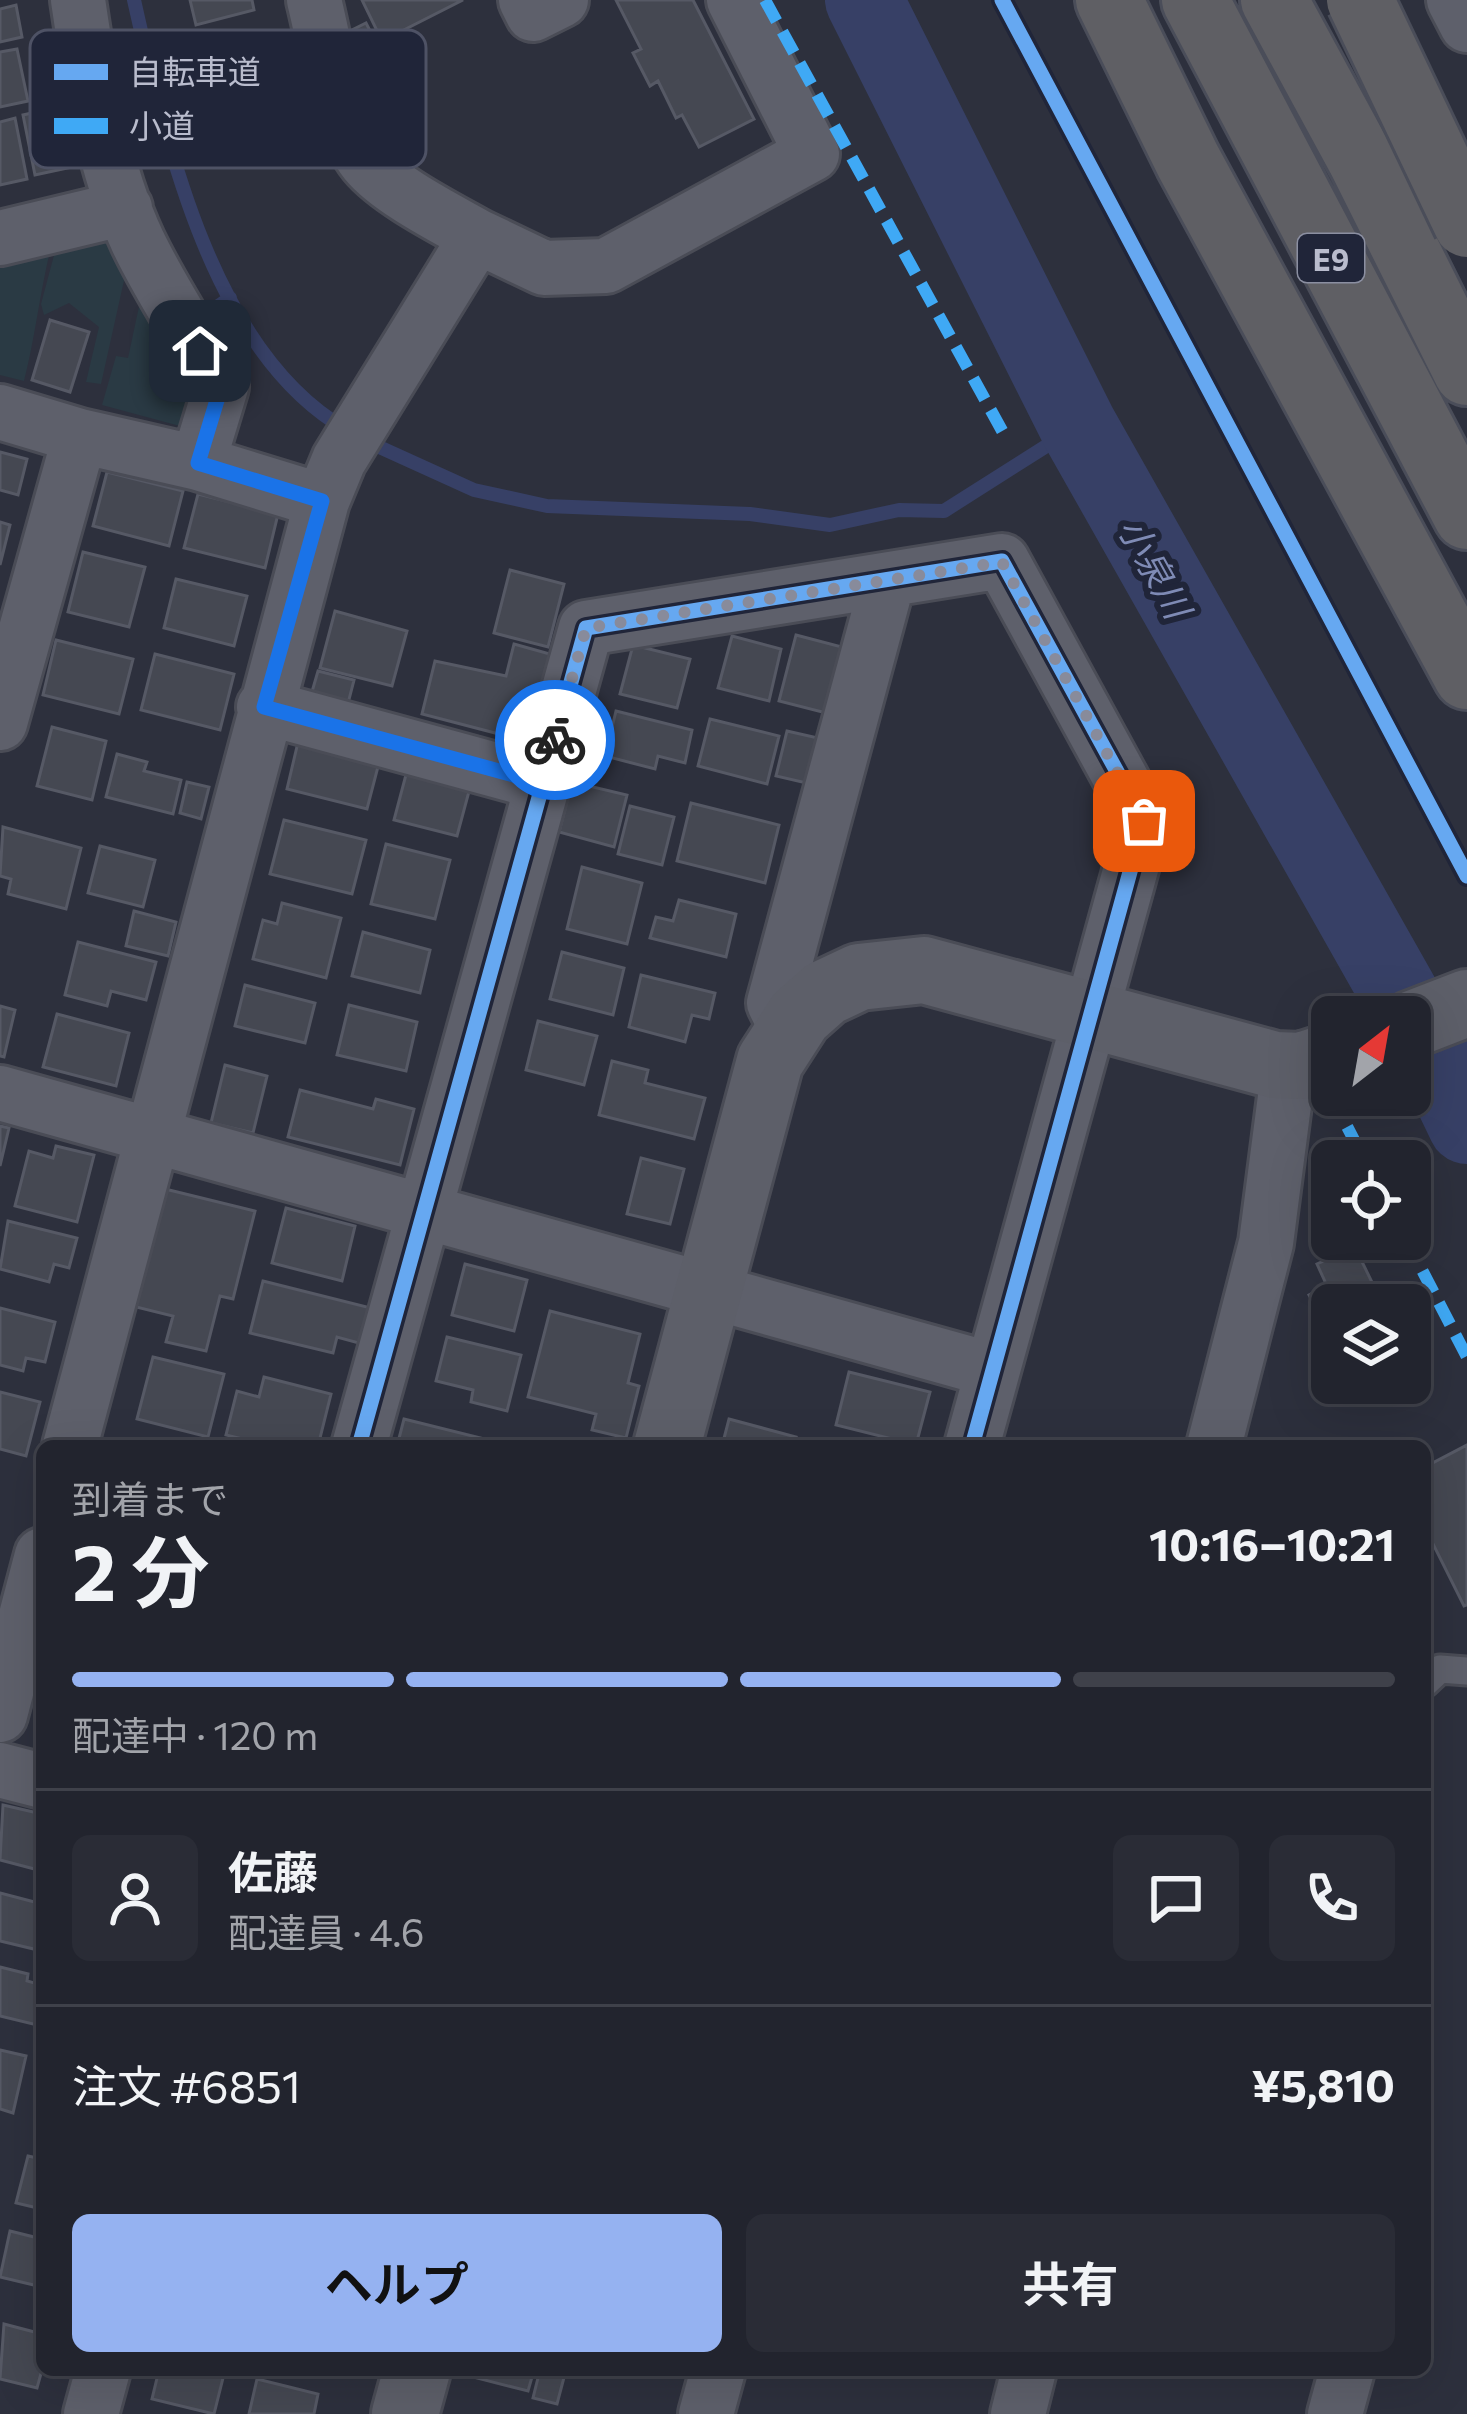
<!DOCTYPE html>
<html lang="ja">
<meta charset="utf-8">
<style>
body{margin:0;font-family:Commissioner,"Noto Sans JP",sans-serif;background:#2a2c36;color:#f1f3f6;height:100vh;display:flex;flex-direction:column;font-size:45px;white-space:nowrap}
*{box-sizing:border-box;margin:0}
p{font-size:39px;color:#a2a4aa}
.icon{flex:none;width:66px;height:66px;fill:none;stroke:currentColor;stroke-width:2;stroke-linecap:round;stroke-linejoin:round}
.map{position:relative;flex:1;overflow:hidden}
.side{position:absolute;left:36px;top:1440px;width:1395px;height:936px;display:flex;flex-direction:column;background:#22242e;border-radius:18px;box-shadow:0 12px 48px #0002,0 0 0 3px #3f414a}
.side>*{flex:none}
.needle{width:78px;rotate:31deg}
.tools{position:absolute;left:1311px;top:996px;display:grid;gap:24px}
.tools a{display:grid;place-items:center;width:120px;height:120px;border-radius:18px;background:#22242e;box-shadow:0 12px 48px #0002,0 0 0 3px #3f414a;font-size:60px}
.pin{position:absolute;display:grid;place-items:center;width:102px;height:102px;color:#fff;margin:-51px;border-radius:24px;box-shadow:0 6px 18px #0006}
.courier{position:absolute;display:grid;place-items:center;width:120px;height:120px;margin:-60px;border:9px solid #1a73e8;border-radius:50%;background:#fff;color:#222;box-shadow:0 3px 15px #0007}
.summary em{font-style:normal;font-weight:700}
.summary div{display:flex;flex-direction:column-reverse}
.summary{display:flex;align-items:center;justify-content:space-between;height:204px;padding:0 36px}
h1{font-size:78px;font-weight:700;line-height:90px}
.bar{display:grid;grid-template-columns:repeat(4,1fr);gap:18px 12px;align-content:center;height:144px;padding:0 36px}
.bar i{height:15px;border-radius:9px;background:#3f414a}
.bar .selected{background:#95b2f1}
.bar p{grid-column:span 4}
.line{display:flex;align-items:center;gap:30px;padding:0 36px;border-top:3px solid #3f414a}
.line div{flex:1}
.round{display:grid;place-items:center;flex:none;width:126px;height:126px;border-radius:18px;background:#2a2c36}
.button{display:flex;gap:24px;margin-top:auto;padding:24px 36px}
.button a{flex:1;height:138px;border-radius:18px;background:#95b2f1;color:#111;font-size:48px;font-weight:700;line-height:138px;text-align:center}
.button a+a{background:#2a2c36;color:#f1f3f6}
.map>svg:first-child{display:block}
</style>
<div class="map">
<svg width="1467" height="2414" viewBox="0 0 1467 2414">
<rect width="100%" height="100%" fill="#2d303d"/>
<!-- green -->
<path fill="#2a3a44" d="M101,236L129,258L101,384L86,382L99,327L69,303L44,315L41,304L57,244Z
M52,243C40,290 36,334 24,381L0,375V254Z
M143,288L199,379L191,429L102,405L116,356L128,358Z"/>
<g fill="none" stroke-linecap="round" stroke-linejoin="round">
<!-- stream -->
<path stroke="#374066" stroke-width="14" d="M134,0C166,142 212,353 347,430
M207,314L230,298
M366,441L474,490L547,506L750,514L830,525L899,510L944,511L1078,426"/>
<!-- river -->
<path stroke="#374066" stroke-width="78" d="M864,0L1078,426L1431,1050L1467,1125"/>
</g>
<!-- building -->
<path fill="#454852" stroke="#565965" stroke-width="3" d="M190,0H252L254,10L196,25Z
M362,0H463L382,41Z
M616,0H693L754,119L699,147L682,115L676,118L658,81L650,86L633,53L641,49Z
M16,5L22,37L0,42V9Z
M366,23L384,58L352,75L334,39Z
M17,49L28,101L0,107V52Z
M68,105L81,165L35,175L23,115Z
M15,118L27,179L0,185V122Z
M50,320L89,332L70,392L32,380Z
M0,452L27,459L18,495L0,490Z
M107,472L183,491L169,546L93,526Z
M198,494L278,514L265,568L184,548Z
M0,522L10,525L0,565Z
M83,552L145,567L129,627L68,612Z
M510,570L564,584L548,647L494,633Z
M176,579L247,596L234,646L164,628Z
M335,611L407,631L392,686L320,668Z
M796,635L842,647L826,713L779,701Z
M732,636L781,649L769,701L718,688Z
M56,640L133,659L119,714L43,695Z
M514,644L557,656L544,706L528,702L518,739L422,714L435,661L506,676Z
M633,645L690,659L677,708L620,694Z
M155,654L234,674L220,730L141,710Z
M318,671L354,680L346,711L309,702Z
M616,711L692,730L685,763L658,756L655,769L605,756Z
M710,719L779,736L767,784L698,766Z
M52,727L106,741L92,800L37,786Z
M787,731L827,740L815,785L776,776Z
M299,738L380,759L367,809L287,789Z
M117,754L147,762L144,771L181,780L173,814L106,797Z
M408,767L471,784L457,836L394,820Z
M187,782L209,787L201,819L180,813Z
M572,782L627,795L614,847L559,832Z
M691,803L779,825L765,883L677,861Z
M630,806L674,817L662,865L618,854Z
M284,820L366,840L352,894L270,874Z
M3,827L81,848L66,909L8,894L11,879L0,876Z
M386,844L450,860L435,919L371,904Z
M100,846L155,860L143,907L88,893Z
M582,867L642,883L627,944L567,929Z
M679,900L736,914L726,957L650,938L656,917L673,921Z
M282,903L341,918L326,978L253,959L263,920L277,924Z
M134,911L176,922L168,956L126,946Z
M363,932L430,950L420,993L352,976Z
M78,942L156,962L146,1000L111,991L107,1006L65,995Z
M562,952L624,968L613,1015L550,999Z
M641,975L715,993L709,1019L692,1015L685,1042L629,1027Z
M245,985L315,1003L305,1043L235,1026Z
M349,1005L417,1022L406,1071L337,1055Z
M0,1006L15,1010L4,1057L0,1056Z
M57,1014L129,1033L116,1086L43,1067Z
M538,1021L597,1036L584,1085L526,1070Z
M612,1061L648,1070L645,1083L705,1098L694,1139L599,1115Z
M225,1065L267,1076L253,1133L211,1123Z
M300,1090L373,1109L376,1099L414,1109L400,1165L288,1137Z
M0,1126L9,1128L0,1166Z
M56,1146L94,1155L77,1222L15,1206L29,1151L53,1158Z
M641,1158L684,1169L670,1224L627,1214Z
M161,1188L255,1211L233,1299L220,1296L206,1351L166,1342L173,1316L132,1306Z
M286,1208L355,1226L342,1281L272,1263Z
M8,1221L77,1238L69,1268L54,1264L49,1282L0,1269Z
M1332,1230V1239H1351L1383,1305H1332V1343L1309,1295L1327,1286L1317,1264L1337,1255L1326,1233Z
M465,1264L527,1280L514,1331L452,1315Z
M263,1281L375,1309L366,1345L337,1337L333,1353L250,1333Z
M0,1308L55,1322L45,1362L26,1358L23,1371L0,1365Z
M550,1311L640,1334L628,1383L639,1386L626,1438L592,1430L596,1414L528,1397Z
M447,1337L521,1355L507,1411L471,1402L473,1390L436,1381Z
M153,1357L224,1374L208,1437L137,1419Z
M849,1372L930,1392L916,1445L836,1425Z
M264,1377L331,1394L318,1446H271L226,1435L237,1391L259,1397Z
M0,1392L40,1402L26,1456L0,1449Z
M404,1419L493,1441L492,1446H397Z
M729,1419L796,1437L793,1446H722Z
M1467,1445V1605L1464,1606L1425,1528V1467Z
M3,1805L42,1814V1871L0,1860Z
M0,1893L42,1904V1951L0,1941Z
M0,1967L28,1974L27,1981L42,1985L37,2025L0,2016Z
M0,2050L26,2056L13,2113L0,2109Z
M28,2156L42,2159V2209L16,2203Z
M10,2231L42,2239V2287L0,2277Z
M4,2324L42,2334V2370L37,2388L0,2379Z
M159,2370H225L214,2414L152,2399Z
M470,2370H534L528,2391L469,2376Z
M540,2370H566L557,2404L533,2398Z
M257,2379L318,2394L314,2414H249Z"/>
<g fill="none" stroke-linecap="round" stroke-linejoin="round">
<!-- lane casing -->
<g stroke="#4a4c56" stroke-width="33">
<path id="lane" d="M1425,1683L1440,1669L1467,1671"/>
</g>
<!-- street casing -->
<g stroke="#4a4c56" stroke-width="60">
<path id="street" d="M78,0C90,81 103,167 138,242C162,292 194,339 221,387L198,463
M526,0L533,14L561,0
M1454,0L1467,25
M477,236L544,268L606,266L812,154L734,0
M0,238L125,208
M0,412L80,436L198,463L322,501
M264,707L543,783
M0,723L80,436
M788,1031L774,1003L888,580
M0,1093L992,1370
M70,1446L322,501L339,460L477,236C445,218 389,190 366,162C336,125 326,47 314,0
M359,1446L586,628L1002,561L1144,821L972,1446
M1214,1446L1266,1243L1289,1066
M0,1715L42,1555
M0,1770L42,1781
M91,2414L103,2370
M706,2414L718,2370
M1018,2414L1029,2370
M1335,2414L1347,2370"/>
</g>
<!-- secondary casing -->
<g stroke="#4a4c56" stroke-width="72">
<path id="secondary" d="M1410,1025L1467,1003
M667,1446L770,1061L799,1016L825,993L859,977L924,970L1275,1065L1301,1066L1332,1056
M405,2414L417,2370"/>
</g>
<!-- highway casing -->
<g stroke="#4a4d59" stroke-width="72">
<path id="highway" d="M1109,0L1188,161L1467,676
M1195,0L1467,516
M1274,0L1361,160L1467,372"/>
</g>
<!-- lane -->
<use href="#lane" stroke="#5e606b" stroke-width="27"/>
<!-- street -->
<use href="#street" stroke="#5e606b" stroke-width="54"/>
<!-- secondary -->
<use href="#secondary" stroke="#5d5f69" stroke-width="66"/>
<!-- highway -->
<use href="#highway" stroke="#5f5f64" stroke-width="66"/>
<!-- highway-bridge casing -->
<g stroke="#4a4d59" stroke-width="72" stroke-linecap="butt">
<path id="highway-bridge" d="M1360,0L1467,224"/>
</g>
<!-- highway-bridge -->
<use href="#highway-bridge" stroke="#5f5f64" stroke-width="66"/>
<!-- quiet -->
<path stroke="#3fa9f5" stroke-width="12" stroke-dasharray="24 12" stroke-linecap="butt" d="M765,0L1005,436
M1314,1063L1365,1161
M1406,1239L1467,1357"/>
<!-- cycleway casing -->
<g stroke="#202539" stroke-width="22">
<path id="cycleway" d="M1002,0L1467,876
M359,1446L586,628L1002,561L1144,821L972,1446"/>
</g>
<!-- cycleway -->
<use href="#cycleway" stroke="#66a8f1" stroke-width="15"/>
</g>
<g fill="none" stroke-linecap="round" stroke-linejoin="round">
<!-- done -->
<path stroke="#888b9b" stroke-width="12" stroke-dasharray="0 21.6" d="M555,740L586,628L1002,562L1144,821"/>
<!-- route -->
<path stroke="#1a73e8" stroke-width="15" d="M200,351L221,387L198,463L322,501L264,707L543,783L555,740"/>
</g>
<g text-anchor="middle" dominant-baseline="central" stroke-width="12" stroke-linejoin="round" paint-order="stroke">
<!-- shield labels -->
<rect fill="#202539" stroke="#8b8fa1" stroke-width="3" x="1298" y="234" width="66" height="48" rx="9"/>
<g font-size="30" font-weight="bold" fill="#b9bccd">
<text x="1331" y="258">E9</text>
</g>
<!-- water labels -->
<g font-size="36" font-style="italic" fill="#7f8bb5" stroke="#202539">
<text transform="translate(1156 567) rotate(61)">小泉川</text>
</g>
</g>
<!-- legend -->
<rect x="30" y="30" width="396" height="138" rx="18" fill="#202539" stroke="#4e5265" stroke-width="3"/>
<rect x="54" y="64" width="54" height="16" fill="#66a8f1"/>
<rect x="54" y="118" width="54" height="16" fill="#3fa9f5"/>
<g font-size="33" fill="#b9bccd">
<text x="129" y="84">自転車道</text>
<text x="129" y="138">小道</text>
</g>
</svg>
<div class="tools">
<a><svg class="needle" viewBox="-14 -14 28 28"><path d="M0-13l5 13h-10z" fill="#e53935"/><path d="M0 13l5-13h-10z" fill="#a2a4aa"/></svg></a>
<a><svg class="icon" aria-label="locate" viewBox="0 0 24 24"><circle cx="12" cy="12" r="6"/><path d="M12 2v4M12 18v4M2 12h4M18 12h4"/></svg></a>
<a><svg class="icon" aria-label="layers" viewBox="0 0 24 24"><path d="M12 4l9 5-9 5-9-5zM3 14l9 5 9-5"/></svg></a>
</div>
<div class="pin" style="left:1144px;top:821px;background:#ea580c"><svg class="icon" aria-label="bag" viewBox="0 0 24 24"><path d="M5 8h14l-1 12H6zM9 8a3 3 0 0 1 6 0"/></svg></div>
<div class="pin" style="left:200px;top:351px;background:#1f2937"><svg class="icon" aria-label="home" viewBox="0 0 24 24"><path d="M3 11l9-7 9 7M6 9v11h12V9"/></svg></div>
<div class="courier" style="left:555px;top:740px"><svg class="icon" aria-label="bike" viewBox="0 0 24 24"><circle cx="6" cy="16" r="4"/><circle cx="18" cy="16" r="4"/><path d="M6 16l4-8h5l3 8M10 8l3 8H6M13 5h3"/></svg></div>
<section class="side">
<div class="summary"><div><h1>2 分</h1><p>到着まで</p></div><em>10:16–10:21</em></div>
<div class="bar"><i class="selected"></i><i class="selected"></i><i class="selected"></i><i></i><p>配達中 · 120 m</p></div>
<div class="line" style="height:216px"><a class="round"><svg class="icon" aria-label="person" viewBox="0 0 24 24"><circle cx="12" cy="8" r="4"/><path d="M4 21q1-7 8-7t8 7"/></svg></a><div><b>佐藤</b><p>配達員 · 4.6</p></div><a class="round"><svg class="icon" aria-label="chat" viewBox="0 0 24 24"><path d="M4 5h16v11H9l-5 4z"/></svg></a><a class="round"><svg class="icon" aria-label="phone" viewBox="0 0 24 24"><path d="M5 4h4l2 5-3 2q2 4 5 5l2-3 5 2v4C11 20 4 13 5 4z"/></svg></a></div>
<div class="line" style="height:156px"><div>注文 #6851</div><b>¥5,810</b></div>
<div class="button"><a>ヘルプ</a><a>共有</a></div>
</section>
</div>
